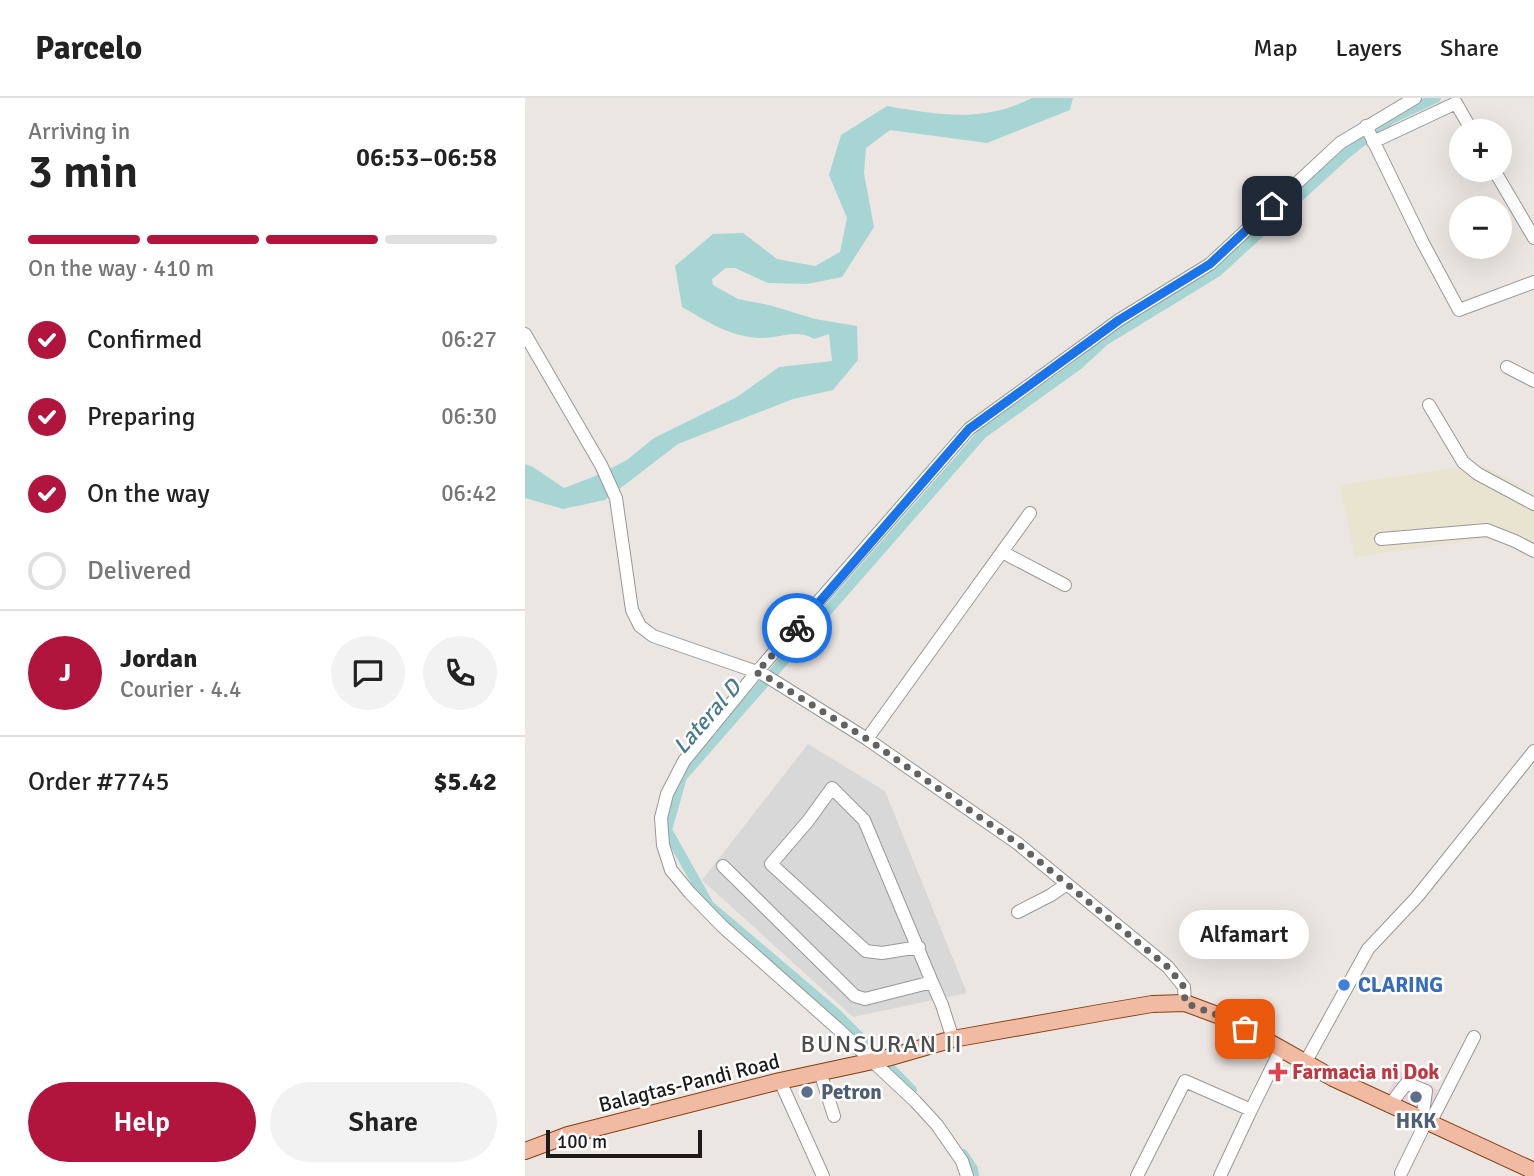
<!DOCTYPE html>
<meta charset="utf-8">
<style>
body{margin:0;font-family:Signika,sans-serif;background:#f2f2f2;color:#222;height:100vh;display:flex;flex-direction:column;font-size:26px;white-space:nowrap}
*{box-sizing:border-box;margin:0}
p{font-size:23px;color:#767676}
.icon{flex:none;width:38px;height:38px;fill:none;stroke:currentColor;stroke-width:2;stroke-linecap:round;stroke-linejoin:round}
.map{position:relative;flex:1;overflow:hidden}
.sheet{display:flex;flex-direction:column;background:#fff;width:525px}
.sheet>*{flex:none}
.buttons{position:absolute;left:924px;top:21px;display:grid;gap:14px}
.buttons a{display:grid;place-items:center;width:63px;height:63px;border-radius:50%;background:#fff;box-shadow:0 7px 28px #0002;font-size:35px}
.scale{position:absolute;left:21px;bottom:18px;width:156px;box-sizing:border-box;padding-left:7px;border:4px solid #1b1b1b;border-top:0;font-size:19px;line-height:24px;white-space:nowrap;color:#1b1b1b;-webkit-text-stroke:5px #fff;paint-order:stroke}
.pin{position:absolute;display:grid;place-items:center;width:60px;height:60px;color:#fff;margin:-30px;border-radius:14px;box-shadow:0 4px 10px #0006}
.courier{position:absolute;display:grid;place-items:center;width:70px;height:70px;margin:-35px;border:5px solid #1a73e8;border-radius:50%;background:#fff;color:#222;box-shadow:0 2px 9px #0007}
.bubble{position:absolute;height:49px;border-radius:24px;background:#fff;box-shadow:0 7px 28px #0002;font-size:23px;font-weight:600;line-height:49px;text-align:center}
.headline em{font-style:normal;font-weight:600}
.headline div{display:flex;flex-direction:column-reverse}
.headline{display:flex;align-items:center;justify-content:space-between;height:119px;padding:0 28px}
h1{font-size:46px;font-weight:600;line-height:52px}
.bar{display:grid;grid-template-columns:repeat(4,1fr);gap:10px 7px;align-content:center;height:84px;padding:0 28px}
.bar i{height:9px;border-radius:5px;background:#e0e0e0}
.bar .on{background:#b1153e}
.bar p{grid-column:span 4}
.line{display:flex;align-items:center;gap:18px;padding:0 28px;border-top:2px solid #e0e0e0}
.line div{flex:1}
.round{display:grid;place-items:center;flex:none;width:74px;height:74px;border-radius:37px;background:#f2f2f2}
ol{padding:0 28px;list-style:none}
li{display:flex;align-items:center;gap:21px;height:77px}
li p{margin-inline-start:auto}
li .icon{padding:7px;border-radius:50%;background:#b1153e;color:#fff;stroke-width:4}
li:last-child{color:#767676}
li i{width:38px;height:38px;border:4px solid #e0e0e0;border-radius:50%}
.primary-button{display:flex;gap:14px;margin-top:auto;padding:14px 28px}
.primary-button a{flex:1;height:80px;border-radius:42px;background:#b1153e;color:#fff;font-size:28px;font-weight:600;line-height:80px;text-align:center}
.primary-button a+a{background:#f2f2f2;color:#222}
header{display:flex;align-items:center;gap:42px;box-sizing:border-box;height:98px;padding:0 35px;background:#fff;border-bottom:2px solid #e0e0e0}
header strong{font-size:33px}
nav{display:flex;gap:38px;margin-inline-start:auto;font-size:24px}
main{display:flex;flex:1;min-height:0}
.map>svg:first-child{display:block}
</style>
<header>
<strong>Parcelo</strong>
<nav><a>Map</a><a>Layers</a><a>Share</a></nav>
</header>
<main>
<section class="sheet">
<div class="headline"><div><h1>3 min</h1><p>Arriving in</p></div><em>06:53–06:58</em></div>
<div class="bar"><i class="on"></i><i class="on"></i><i class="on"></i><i></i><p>On the way · 410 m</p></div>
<ol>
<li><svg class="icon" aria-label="check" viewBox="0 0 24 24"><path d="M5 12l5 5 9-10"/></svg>Confirmed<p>06:27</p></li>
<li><svg class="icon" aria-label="check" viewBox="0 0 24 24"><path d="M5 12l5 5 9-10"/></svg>Preparing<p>06:30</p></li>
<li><svg class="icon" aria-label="check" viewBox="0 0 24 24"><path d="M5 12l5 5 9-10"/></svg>On the way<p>06:42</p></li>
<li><i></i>Delivered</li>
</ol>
<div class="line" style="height:126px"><b class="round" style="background:#b1153e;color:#fff">J</b><div><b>Jordan</b><p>Courier · 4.4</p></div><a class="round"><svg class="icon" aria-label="chat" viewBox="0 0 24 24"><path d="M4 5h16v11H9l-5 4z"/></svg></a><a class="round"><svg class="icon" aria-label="phone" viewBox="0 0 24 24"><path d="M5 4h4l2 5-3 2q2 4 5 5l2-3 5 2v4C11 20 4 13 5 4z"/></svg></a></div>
<div class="line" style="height:91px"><div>Order #7745</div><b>$5.42</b></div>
<div class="primary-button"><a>Help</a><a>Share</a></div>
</section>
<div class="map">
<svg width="1009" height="1078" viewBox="0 0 1009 1078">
<rect width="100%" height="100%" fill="#ece6e2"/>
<!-- residential -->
<path fill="#d9d8d8" d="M283,646L360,693L442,895L328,919L177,782Z"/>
<!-- commercial -->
<path fill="#ebd2d8" d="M874,973L913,992L901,1020L860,1000Z"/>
<!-- farmland -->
<path fill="#e9e4cf" d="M956,366L1009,396V458L972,439L830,459L815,387Z"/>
<!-- water -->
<path fill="#a6d5d3" d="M507,0H548L545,12L462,45L365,32L341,50L339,75L349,129L317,179L282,186L243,185L210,170H201L187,181L188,187L213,201L244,207L290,221L332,228L333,262L308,292L268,301L153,346L80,402L38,411L0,400V366L8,369L39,390L68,379L102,362L129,340L212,299L254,269L307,263L304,236L289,241C271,230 254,241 234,240C204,238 183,224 157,209L150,168L188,136L218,135L252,161L290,168L315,154L322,120L304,77L316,37L362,8C414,17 457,25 507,0Z"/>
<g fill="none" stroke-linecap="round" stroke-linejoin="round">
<!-- canal -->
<path stroke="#a6d5d3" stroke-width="10" d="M387,992L311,915L184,807L142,732L157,679L457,336L553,267L579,243L692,174L822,55L866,21L911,0
M438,1056L448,1071L449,1078"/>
<!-- minor casing -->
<g stroke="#989898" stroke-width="14">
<path id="minor" d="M841,28L898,145L934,212L1009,184
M848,44L931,5L947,33
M969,72L1009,140
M0,236L76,367L91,400L107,512L115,528L128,538L238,576L342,641L492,745L643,869L659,889L660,905
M982,269L1009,283
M904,307L938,364L953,376L1009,406
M856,441L962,432L990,443L1009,453
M477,454L540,487
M342,641L505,415
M198,768L330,898L340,901L407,884L339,722L307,690L283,723L246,766L341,853L357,855L394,849
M493,814L526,797L542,786
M407,884L417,907L428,941
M780,965L843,851L892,799L1009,653
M295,974L309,1018
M255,983L298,1078
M864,1008L881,986H884L901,993L897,1022
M726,1012L756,951
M905,1025L949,939
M876,1075L901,1024
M442,1078L437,1063L412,1027L390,1003L312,930L197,828L165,795L146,772L138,747L136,720L142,696L159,663L231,575L444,331L594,222L685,166L815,45L890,0
M612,1078L660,983L726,1012L695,1078"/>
</g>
<!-- major casing -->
<g stroke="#833f10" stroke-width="18">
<path id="major" d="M0,1053L43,1037L255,983L362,960L428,941L580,914L627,906L660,905L703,921L808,980L1009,1073"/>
</g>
<!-- minor -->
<use href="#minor" stroke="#fff" stroke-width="12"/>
<!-- major -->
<use href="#major" stroke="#f1baa2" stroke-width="16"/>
</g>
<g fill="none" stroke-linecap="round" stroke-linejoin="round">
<!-- done -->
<path stroke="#646261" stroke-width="7" stroke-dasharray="0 12.6" d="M272,530L231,575L237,576L342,641L492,745L643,869L659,889L660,905L703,921L720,931"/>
<!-- route -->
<path stroke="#1a73e8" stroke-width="9" d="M272,530L444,331L594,222L685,166L747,108"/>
</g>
<!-- markers -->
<circle fill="#3f7fe0" stroke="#fff" stroke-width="2.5" cx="819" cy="887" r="7"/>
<path fill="#e0444e" stroke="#fff" stroke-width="2.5" d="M749.5 963.5h7v7h7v7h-7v7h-7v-7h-7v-7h7z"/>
<g fill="#5c6f8a" stroke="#fff" stroke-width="2.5">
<circle cx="282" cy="994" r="7"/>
<circle cx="891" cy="999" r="7"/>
</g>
<g text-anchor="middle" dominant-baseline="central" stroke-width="5" stroke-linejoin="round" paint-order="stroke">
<!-- shop labels -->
<g font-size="21" font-weight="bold" fill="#366cbe" stroke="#fff" text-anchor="start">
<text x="833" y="887">CLARING</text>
</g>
<!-- health labels -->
<g font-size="21" font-weight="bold" fill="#be3a42" stroke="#fff" text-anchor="start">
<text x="767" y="974">Farmacia ni Dok</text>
</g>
<!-- street labels -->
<g font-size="21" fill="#1b1b1b" stroke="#fff">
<text transform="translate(164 985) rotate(-14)">Balagtas-Pandi Road</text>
</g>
<!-- service labels -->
<g font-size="21" font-weight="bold" fill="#4e5e75" stroke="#fff" text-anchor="start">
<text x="296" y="994">Petron</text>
<text x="891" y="1023" text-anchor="middle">HKK</text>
</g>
<!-- water labels -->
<g font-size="23" font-style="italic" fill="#497a8a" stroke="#fff">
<text transform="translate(182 619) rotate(-49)">Lateral D</text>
</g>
<!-- quarter labels -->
<g font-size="24" letter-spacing="2" fill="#4e4e4e" stroke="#fff">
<text x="357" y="946">BUNSURAN II</text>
</g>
</g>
</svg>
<div class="buttons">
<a>+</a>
<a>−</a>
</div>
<div class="scale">100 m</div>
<div class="pin" style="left:720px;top:931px;background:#ea580c"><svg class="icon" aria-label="bag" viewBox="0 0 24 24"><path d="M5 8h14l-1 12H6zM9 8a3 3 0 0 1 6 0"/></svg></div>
<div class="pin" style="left:747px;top:108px;background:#1f2937"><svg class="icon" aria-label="home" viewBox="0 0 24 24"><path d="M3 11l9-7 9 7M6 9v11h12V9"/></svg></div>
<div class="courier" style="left:272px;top:530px"><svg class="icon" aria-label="bike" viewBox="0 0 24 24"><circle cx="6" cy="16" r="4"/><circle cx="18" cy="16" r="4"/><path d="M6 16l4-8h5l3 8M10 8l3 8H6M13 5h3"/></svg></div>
<div class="bubble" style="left:654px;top:812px;width:130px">Alfamart</div>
</div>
</main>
